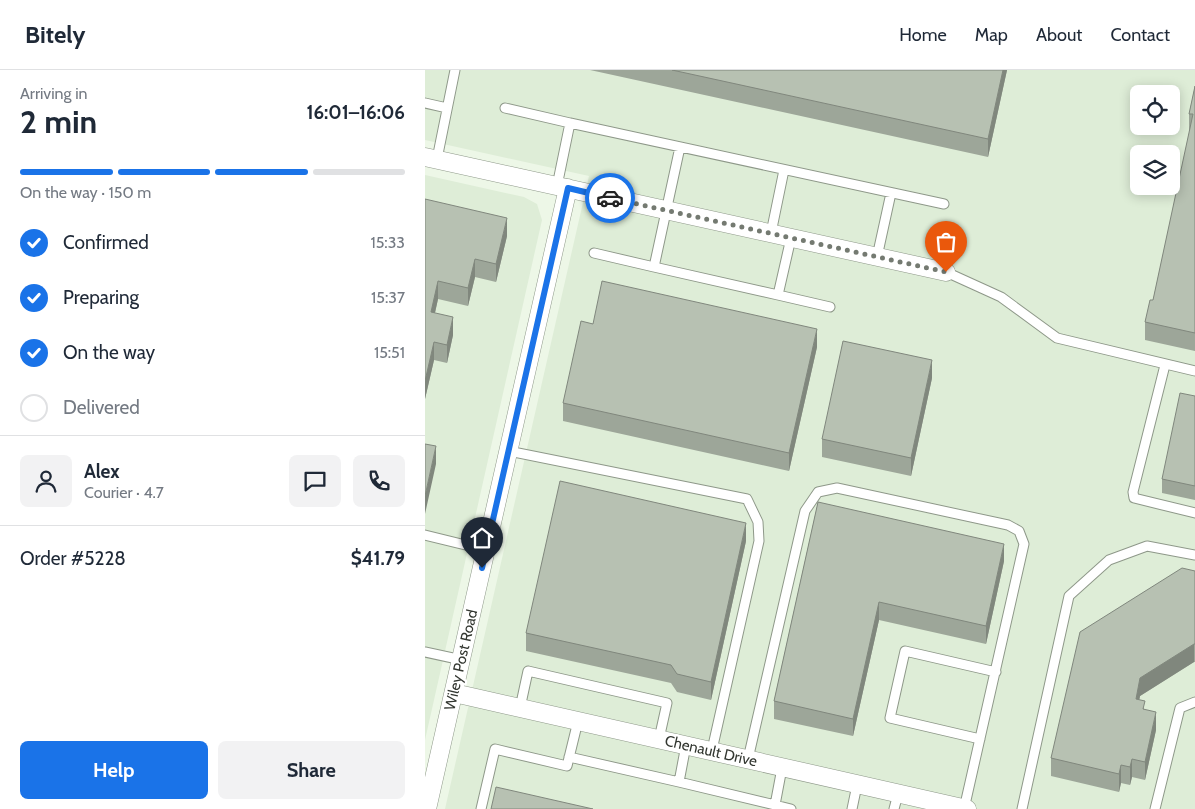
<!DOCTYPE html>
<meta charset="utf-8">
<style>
body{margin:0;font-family:Cabin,sans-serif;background:#f2f2f3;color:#1f2937;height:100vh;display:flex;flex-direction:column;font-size:19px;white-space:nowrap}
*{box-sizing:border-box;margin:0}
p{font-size:16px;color:#747a83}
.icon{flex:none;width:28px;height:28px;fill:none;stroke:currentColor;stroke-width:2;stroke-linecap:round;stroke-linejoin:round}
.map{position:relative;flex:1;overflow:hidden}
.panel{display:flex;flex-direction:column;background:#fff;width:425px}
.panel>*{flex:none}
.buttons{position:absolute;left:705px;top:15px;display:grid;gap:10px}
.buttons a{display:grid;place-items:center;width:50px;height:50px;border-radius:8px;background:#fff;box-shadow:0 2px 12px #0003;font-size:25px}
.pin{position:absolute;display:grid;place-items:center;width:42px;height:42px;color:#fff;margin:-51px -21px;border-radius:50% 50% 50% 0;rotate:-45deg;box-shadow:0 0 5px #0007}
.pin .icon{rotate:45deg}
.courier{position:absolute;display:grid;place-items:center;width:50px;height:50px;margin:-25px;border:4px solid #1a73e8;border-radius:50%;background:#fff;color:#222;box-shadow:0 1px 6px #0007}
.summary em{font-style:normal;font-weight:800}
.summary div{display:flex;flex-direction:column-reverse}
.summary{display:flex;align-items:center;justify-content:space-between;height:85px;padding:0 20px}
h1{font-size:32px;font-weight:800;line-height:38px}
.bar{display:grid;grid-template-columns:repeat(4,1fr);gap:8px 5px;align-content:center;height:60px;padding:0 20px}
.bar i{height:6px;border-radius:4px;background:#e0e1e3}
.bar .on{background:#1a73e8}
.bar p{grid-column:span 4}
.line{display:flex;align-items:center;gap:12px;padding:0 20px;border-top:1px solid #e0e1e3}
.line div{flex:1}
.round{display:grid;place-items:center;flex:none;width:52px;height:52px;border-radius:8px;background:#f2f2f3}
ol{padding:0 20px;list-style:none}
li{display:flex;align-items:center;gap:15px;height:55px}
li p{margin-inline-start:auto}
li .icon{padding:5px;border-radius:50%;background:#1a73e8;color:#fff;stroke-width:4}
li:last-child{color:#747a83}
li i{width:28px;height:28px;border:2px solid #e0e1e3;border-radius:50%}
.cta{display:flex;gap:10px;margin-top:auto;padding:10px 20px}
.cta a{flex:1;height:58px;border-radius:8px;background:#1a73e8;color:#fff;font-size:20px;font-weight:800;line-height:58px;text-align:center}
.cta a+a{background:#f2f2f3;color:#1f2937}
header{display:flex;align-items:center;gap:30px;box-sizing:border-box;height:70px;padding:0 25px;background:#fff;border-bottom:1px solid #e0e1e3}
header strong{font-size:24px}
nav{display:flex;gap:28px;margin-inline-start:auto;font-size:18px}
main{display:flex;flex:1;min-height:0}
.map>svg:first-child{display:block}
</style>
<header>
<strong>Bitely</strong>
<nav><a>Home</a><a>Map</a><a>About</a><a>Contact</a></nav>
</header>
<main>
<section class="panel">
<div class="summary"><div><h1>2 min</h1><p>Arriving in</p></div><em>16:01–16:06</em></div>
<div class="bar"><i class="on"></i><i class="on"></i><i class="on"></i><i></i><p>On the way · 150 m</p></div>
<ol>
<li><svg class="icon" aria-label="check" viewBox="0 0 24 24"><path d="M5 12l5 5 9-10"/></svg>Confirmed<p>15:33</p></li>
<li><svg class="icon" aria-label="check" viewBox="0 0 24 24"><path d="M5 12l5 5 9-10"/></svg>Preparing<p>15:37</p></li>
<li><svg class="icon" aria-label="check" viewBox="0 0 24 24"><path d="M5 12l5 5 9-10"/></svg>On the way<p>15:51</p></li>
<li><i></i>Delivered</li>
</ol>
<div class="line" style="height:90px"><a class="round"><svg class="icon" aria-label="person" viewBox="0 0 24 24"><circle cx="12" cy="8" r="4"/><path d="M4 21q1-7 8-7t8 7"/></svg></a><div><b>Alex</b><p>Courier · 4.7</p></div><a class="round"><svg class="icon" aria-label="chat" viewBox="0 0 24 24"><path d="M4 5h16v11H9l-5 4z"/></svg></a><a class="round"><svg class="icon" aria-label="phone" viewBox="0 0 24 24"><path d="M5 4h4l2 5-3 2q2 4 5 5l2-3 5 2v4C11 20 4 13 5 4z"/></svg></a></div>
<div class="line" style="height:65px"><div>Order #5228</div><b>$41.79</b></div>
<div class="cta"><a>Help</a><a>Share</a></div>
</section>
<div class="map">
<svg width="770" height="739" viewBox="0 0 770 739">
<rect width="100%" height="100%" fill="#edf7e7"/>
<!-- built -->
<path fill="#deedd7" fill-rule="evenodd" d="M0,0H770V739H20L164,106L0,70ZM714,24H746V56H714ZM714,84H746V116H714Z
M0,105L99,127L112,134L117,150L0,670Z"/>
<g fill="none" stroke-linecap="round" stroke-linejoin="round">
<!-- service casing -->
<g stroke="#8e9889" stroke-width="11">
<path id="service" d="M0,33L22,38
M80,38L145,53
M255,77L229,197L353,225L366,168
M12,89L30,0
M132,116L145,53L519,134
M346,163L359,100
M169,183L229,197
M452,187L466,123
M521,202L576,227L632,268L770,301
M353,225L405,237
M740,295L708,422L709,428L770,443
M83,381L322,429L333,452L334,471L287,680
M0,465L61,480
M0,582L37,590
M95,638L103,601L242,633L234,669
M555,669L465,648L480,581L571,602
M261,675L254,712L350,735
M144,687L254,712
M323,689L380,441L393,422L412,418L583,455L594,461L599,474L539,739
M357,698L350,735L366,739
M56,739L70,679L142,696L153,651
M427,739L432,715
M469,739L473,724
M597,739L644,526L684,490L722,476L770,485
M730,739L755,638L770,632"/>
</g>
<!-- minor casing -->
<g stroke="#8e9889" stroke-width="19">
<path id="minor" d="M0,87L521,202
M29,623L542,739
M2,739L143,118"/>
</g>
<!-- service -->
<use href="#service" stroke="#fff" stroke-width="9"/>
<!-- minor -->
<use href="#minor" stroke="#fff" stroke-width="18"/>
</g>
<!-- wall -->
<path fill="#9da699" d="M165,0H582L563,87Z
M770,16V281L720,270V252L728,230L765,61H764V44Z
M0,129L82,166L71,212L50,207L43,236L13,229L10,243L28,265L22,293L9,290L0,329Z
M168,254L392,277L364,401L138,351V333Z
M507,308L486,406L397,387V369Z
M770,326V430L737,423V409Z
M393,432L579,491L561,574L454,550L428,666L349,649V631Z
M321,471L286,630L252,622L246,613L101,581V563Z
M770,501V592H769L715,626L714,630L731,660L720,710L707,707L705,715L696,713L694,722L626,706V688Z"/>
<!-- shaded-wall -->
<path fill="#80877d" d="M578,0H582L563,87V69Z
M82,148V166L71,212V194Z
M50,189V207L43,236V218Z
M13,211V229L6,260V242Z
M28,247V265L22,293V275Z
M392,259V277L364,401V383Z
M9,272V290L0,329V311Z
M507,290V308L486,406V388Z
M11,376V394L0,444V426Z
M321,453V471L286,630V612Z
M579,474V491L561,574V556Z
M454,532V550L428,666V649Z
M769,574V592L715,626L711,647V629L715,608Z
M731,642V660L720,710V692Z
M707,689V707L705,715V697Z
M696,695V713L694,722V704Z"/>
<!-- building -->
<path fill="#b7c1b2" stroke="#80877d" d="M247,0H578L563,69Z
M770,16V263L720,252L725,230H728L768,44H764Z
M0,129L82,148L71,194L50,189L43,218L13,211L6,242L28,247L22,275L9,272L0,311Z
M177,211L392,259L364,383L138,333L156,251L168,254Z
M418,271L507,290L486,388L397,369Z
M755,323L770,326V416L737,409Z
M0,374L11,376L0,426Z
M135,411L321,453L286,612L252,604L246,595L101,563Z
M393,432L579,474L561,556L454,532L428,649L349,631Z
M757,498L770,501V574H769L715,608L711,629L720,631L718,639L731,642L720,692L707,689L705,697L696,695L694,704L626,688L655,562Z
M71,717L168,739H66Z"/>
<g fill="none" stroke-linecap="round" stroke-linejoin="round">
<!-- done -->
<path stroke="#747a71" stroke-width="5" stroke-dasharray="0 9" d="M185,128L521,202"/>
<!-- route -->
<path stroke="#1a73e8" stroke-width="6" d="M57,498L143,118L185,128"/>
</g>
<g text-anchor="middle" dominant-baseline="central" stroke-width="4.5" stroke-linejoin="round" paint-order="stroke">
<!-- street labels -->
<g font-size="15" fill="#333731" stroke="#fff">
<text transform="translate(36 590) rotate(-77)">Wiley Post Road</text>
<text transform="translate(286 681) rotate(13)">Chenault Drive</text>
</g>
</g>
</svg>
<div class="buttons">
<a><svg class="icon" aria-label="locate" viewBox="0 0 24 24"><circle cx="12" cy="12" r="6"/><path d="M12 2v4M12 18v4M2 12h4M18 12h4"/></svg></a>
<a><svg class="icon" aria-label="layers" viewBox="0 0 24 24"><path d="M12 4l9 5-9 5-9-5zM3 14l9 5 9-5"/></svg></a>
</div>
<div class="pin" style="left:521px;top:202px;background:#ea580c"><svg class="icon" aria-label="bag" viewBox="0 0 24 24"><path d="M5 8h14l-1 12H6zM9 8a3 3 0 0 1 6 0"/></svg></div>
<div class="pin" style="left:57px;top:498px;background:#1f2937"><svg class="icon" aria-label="home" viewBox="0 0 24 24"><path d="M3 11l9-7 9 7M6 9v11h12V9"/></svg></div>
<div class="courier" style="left:185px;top:128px"><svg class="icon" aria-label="car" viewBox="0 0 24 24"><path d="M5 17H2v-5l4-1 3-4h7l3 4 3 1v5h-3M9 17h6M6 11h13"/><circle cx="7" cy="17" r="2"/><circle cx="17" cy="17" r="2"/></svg></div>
</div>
</main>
